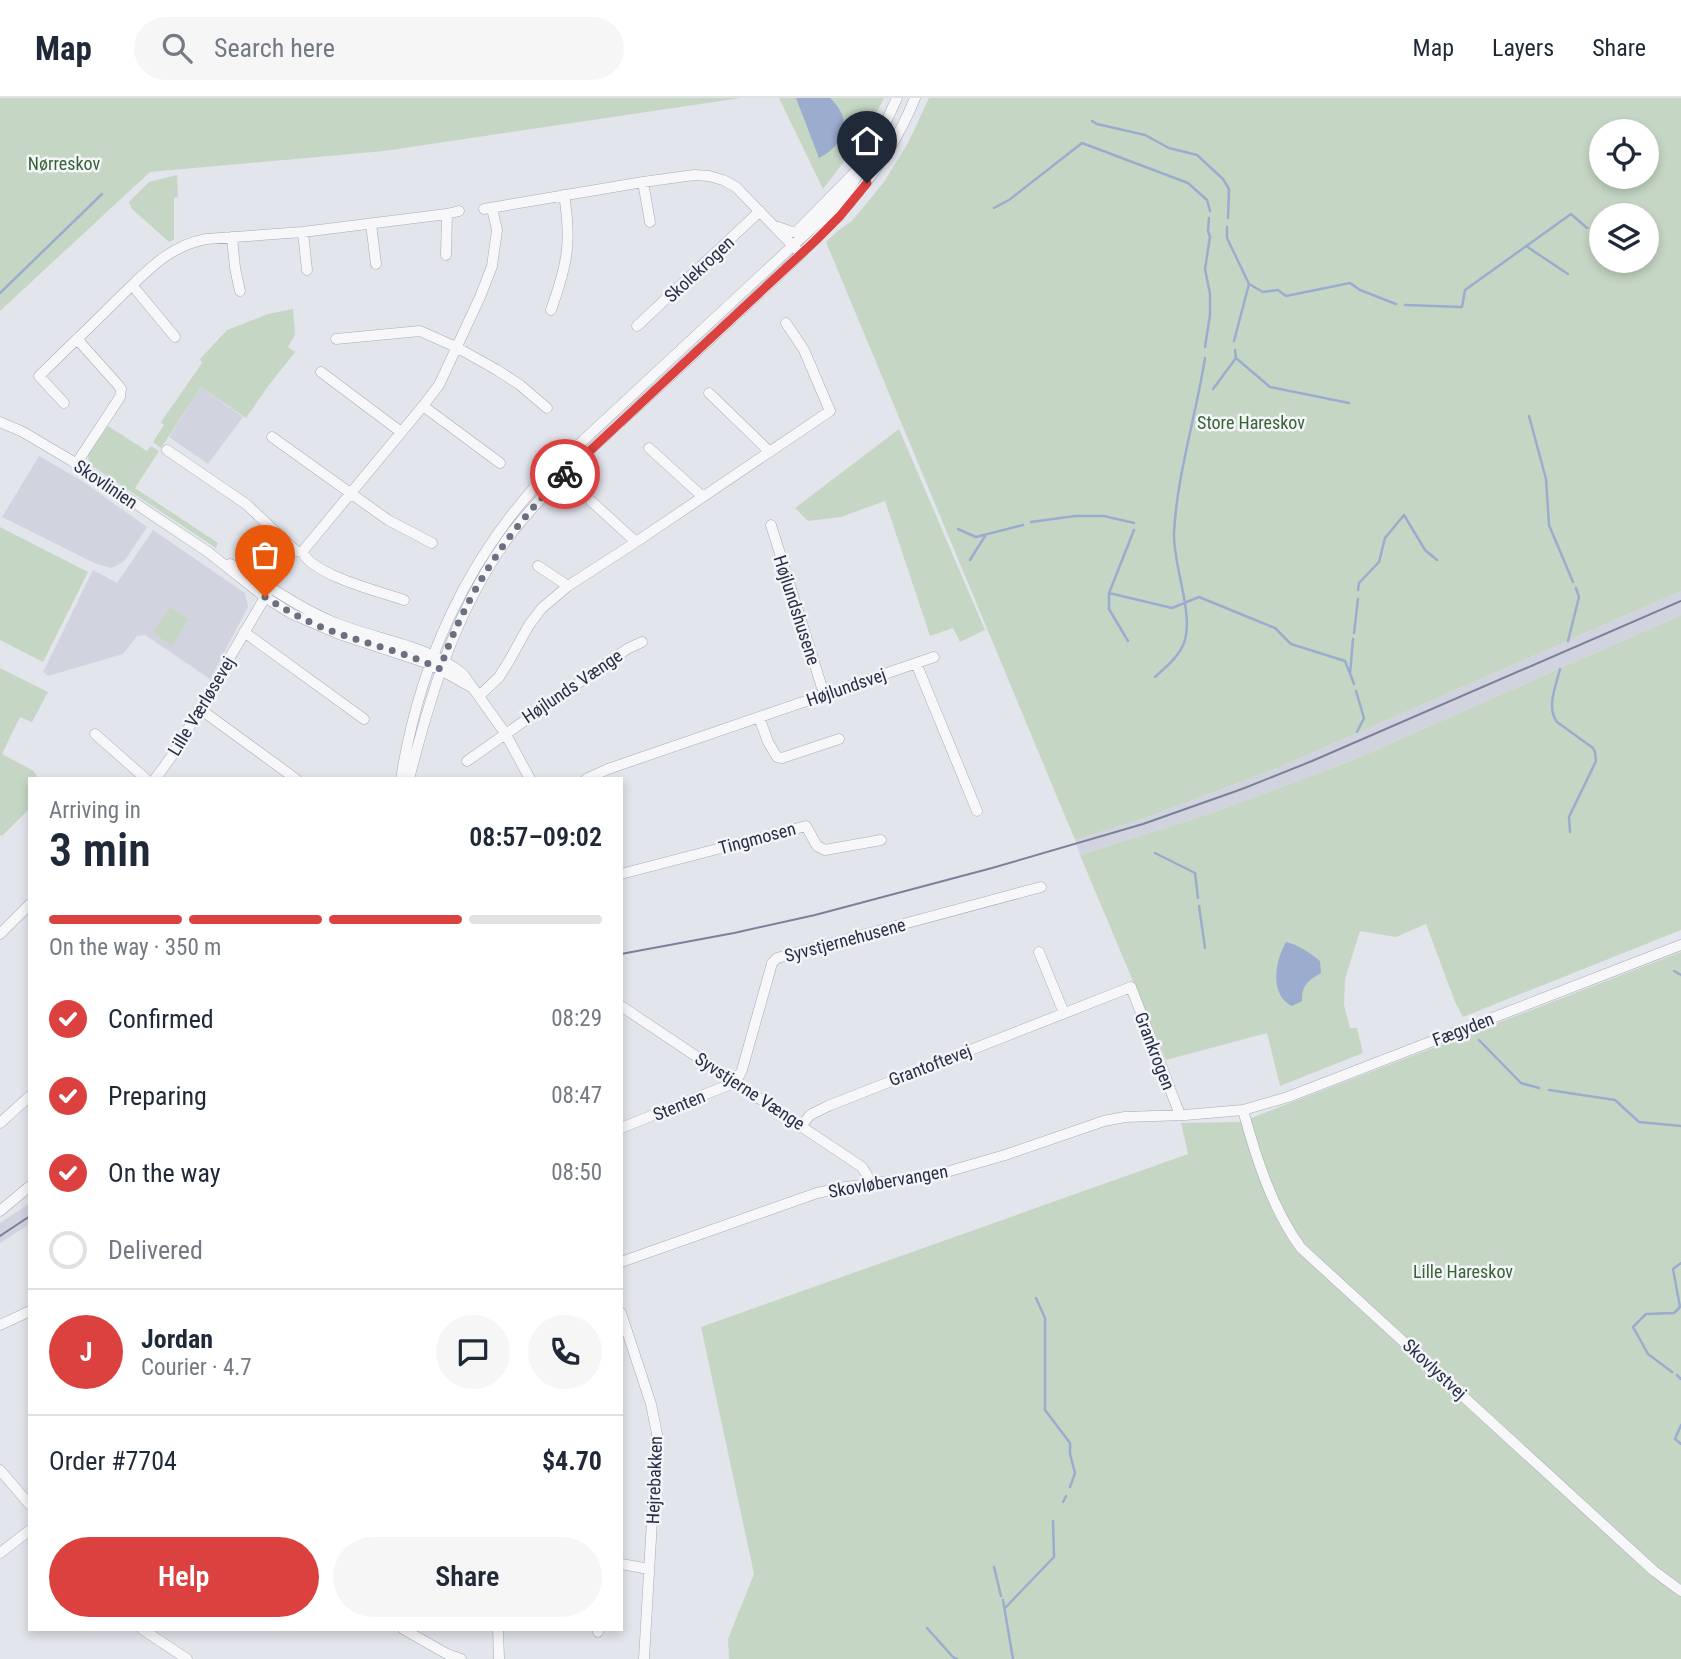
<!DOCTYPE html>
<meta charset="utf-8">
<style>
body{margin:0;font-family:"Roboto Condensed",sans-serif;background:#f6f6f7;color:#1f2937;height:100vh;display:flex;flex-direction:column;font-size:26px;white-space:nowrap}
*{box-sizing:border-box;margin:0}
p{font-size:23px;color:#747a83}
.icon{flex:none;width:38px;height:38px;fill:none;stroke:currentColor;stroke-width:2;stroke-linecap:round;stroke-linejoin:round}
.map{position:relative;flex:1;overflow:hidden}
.sheet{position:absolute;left:28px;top:679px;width:595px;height:854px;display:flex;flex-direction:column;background:#fff;border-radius:0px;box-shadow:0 4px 10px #0003}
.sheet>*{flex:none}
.buttons{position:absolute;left:1589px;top:21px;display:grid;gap:14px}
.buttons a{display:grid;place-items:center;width:70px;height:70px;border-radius:50%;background:#fff;box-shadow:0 4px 10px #0003;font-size:35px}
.pin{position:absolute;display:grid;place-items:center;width:60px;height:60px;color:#fff;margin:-72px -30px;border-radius:50% 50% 50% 0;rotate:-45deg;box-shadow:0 0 7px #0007}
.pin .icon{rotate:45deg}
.courier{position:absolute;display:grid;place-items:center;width:70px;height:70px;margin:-35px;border:5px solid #db413f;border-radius:50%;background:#fff;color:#222;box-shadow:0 2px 9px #0007}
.summary em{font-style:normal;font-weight:600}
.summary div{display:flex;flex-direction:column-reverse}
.summary{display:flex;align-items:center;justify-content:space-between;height:119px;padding:0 21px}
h1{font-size:46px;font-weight:600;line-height:52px}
.bar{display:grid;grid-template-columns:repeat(4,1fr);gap:10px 7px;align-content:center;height:84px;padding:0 21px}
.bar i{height:9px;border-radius:5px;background:#e0e1e3}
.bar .active{background:#db413f}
.bar p{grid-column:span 4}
.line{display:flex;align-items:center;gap:18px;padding:0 21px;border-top:2px solid #e0e1e3}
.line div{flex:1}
.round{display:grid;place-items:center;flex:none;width:74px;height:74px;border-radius:37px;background:#f6f6f7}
ol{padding:0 21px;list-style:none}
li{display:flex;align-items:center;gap:21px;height:77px}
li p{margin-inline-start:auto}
li .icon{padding:7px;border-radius:50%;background:#db413f;color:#fff;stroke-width:4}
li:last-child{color:#747a83}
li i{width:38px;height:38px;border:4px solid #e0e1e3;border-radius:50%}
.action{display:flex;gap:14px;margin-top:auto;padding:14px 21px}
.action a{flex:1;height:80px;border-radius:42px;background:#db413f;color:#fff;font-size:28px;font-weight:600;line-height:80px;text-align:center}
.action a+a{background:#f6f6f7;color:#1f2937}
header{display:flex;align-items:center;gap:42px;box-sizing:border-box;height:98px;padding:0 35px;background:#fff;border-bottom:2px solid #e0e1e3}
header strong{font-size:33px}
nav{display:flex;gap:38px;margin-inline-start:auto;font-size:24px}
.search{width:490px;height:63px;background:#f6f6f7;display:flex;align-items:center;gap:18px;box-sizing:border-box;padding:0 24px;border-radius:38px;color:#747a83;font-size:26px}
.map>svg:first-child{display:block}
</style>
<header>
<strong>Map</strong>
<div class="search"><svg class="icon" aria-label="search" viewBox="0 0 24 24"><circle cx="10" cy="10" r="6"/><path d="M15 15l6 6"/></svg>Search here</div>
<nav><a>Map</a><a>Layers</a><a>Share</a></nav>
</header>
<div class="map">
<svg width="1681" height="1561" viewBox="0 0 1681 1561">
<rect width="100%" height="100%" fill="#e3e5ec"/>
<!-- built -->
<path fill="#d1d4df" d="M201,289L243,319L208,366L169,339Z
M39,358L82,383L147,429L125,462L118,467L111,470L94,465L2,419Z
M153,432L245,495L248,509L210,581L145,537L137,538L123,556L48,578L43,574L93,472L117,485Z
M1681,493V517L1351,663L1212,715L1080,757L1075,742L1142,721L1275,671Z
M30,1105V1126L0,1145V1125Z"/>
<!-- green -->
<path fill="#c5d7c4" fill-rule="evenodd" d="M0,0H741L384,53L150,74L0,213Z
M779,0H884L866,35L823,91Z
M929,0H1681V493L1275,671L1142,721L1075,742L826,144L836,134L852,123L884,84L908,45ZM1601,33H1647V79H1601ZM1601,117H1647V163H1601Z
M177,77L178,99L174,100V142L169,144L132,111L129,104L149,84Z
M293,211L295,237L288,249L295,254L269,287L246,320L201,289L161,350L153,344L164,327L161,324L202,265L200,261L227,232L268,216Z
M108,328L147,353L151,348L159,353L135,390L218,445L216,450L89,366L88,356Z
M899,331L985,532L960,544L953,530L930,538L885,403L841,419L808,423L795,410Z
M0,429L88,474L43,564L0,542Z
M170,509L189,521L172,548L153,535Z
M1681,517V832L1463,919L1455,904L1426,826L1396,839L1360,833L1345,881L1344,907L1350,930H1357L1363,955L1280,988L1267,935L1166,962L1080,757L1212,715L1351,663Z
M0,570L48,594L32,624L20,619L2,656L34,673L38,681H30V710L2,738L0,737Z
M1681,854V1561H729L728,1541L754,1476L701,1229L1188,1056L1181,1025L1241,1024Z"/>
<!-- water -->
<path fill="#9caccf" d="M796,0H830C854,23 846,46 819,60Z
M1286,844C1299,847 1310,855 1320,863L1321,875C1308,883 1302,886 1302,903L1292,908C1269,897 1275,863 1286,844Z"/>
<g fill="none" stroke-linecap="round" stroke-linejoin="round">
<!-- stream -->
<path stroke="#9caccf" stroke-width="2.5" d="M1092,23L1097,26L1145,37L1169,50L1197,57L1223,81L1229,91L1228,120
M994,110L1009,102L1082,45L1188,85L1207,102L1210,113
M1227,129V140L1249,186L1234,243
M1526,148L1568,176
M1249,186L1263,194L1278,192L1286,198L1350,185L1360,192L1396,206
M0,195L102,96
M1405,207L1462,209L1465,192L1571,116L1587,130
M1205,249L1210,217V196L1205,171L1210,139L1208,133L1209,120
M1235,252L1236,260L1270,289L1349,305
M1213,291L1236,260
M1529,318L1546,381L1549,427L1573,484
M1031,424L1075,418H1104L1134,425
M958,431L976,439L1023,427
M1134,432L1109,495L1172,510L1199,499L1275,530L1291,546L1345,563L1354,586
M970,462L985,438
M1358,492L1359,485L1379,464L1385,440L1404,417L1425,452L1437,462
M1109,495V511L1128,543
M1354,535L1358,501
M1568,543L1579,499L1576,490
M1560,571C1556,588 1546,609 1557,624L1593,650L1595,654L1596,663L1569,719L1570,734
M1350,576L1353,541
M1155,579C1167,568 1180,558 1185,542C1193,513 1173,467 1174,435C1177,376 1196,318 1205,260
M1356,593L1364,620L1357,634
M1155,755L1195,775L1198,800
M1199,808L1205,850
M1674,873L1681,877
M1479,942L1521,985L1539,990
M1549,992L1615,1002L1639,1024L1681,1028
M1036,1200L1045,1220V1312L1070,1345V1356L1075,1375L1070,1389
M1672,1274L1648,1256L1633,1229L1646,1216L1674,1215L1680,1209L1673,1171L1681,1165
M1677,1277L1681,1281
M1681,1327L1675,1341L1681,1346
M1063,1404L1066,1398
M994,1469L1001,1498
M1003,1502L1013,1561
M1005,1510L1054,1459L1053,1423
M927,1530L953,1559L957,1561"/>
<!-- minor casing -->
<g stroke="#a7abb7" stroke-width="11">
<path id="minor" d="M643,84L650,124
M484,111L643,84L694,77L709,78L723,82L736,89L796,151
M371,126L376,166
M778,129L792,134L797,133L856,73
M303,134L307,172
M232,139L235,170L240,193
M446,157L447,116
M132,187L175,239
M551,212C567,167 572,145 564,97
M637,228L760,113
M336,241L420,233L456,249L497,272L520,287L547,310
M321,274L401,334
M709,295L770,354
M64,305L39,278L77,241
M423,308L500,365
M0,324L23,334L72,363L208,454L265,499L292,516L339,536L430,566L471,589
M272,339L388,422L432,445
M649,350L703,399
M167,352L246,406L296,453L302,454L423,308L439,287L480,199L492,168L497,132L492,110
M76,366L120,299L121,291L119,288L77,241C93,226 109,210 124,195C150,170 170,148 206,141L303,134L447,116L459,113
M591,403L636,444
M771,427L824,596
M302,454C315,478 378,493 404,502
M230,466C265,484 296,509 333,524C376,542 426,546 463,576L505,635L530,681
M538,468L568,488
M244,534L364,621
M916,565L977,713
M479,598L499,579L509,563L529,527L542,510L568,488L636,444L830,313L804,252L786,225
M200,611L296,681
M759,619L768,644L777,659L782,660L839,641
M95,636L146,681
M467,663L627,551L642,544
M155,681L174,655L268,494
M401,681C419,567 466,460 547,376L828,115L847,93L869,61L897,0
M409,681C432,591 457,508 513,433C544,394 581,361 617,327C667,282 716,236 765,190C825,134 884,78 915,0
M586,681L608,671L934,559
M621,776L806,728L817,748L825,752L881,742
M0,836L30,806
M1039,854L1064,915
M621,908L862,1069L867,1077L868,1086
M1243,1012C1256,1060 1272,1110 1301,1150L1654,1473L1681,1493
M0,1025L30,998
M802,1027L810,1017L828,1008L1131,889L1180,1017
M621,1030L736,984L742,972L771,869L772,865L777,860L1041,789
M0,1113L30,1088
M621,1164L817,1095L846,1089L936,1077L1005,1057L1104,1023L1125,1019L1185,1017L1243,1012L1288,999L1681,847
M621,1215L651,1306L657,1336L644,1561
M0,1227L30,1213
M0,1372L30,1407
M0,1455L30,1432
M621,1466L649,1471
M142,1531L187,1561
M403,1531L447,1556L461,1561
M498,1531L499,1561
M598,1534V1531"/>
</g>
<!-- minor -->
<use href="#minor" stroke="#f7f7fa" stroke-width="10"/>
<!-- tram -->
<path stroke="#7b8198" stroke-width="2" d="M621,856L734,835L815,817L992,770L1143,726L1242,691L1312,663L1681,503
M0,1138L30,1118"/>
</g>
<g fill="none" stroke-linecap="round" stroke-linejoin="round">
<!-- done -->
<path stroke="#6a6f81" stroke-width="7" stroke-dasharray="0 12.6" d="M265,499C290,515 315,528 343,537C375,548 410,556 440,571C465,497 509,430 565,376"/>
<!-- route -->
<path stroke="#db413f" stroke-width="9" d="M565,376L815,143L840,118L867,85"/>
</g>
<g text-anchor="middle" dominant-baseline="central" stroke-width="5" stroke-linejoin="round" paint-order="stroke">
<!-- park labels -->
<g font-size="18" fill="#366435" stroke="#f3f5f9">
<text x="64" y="65">Nørreskov</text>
<text x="1251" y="324">Store Hareskov</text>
<text x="1463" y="1173">Lille Hareskov</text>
</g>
<!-- street labels -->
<g font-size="18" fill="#292f47" stroke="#f3f5f9">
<text transform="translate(699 171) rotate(-43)">Skolekrogen</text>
<text transform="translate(106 386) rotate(34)">Skovlinien</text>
<text transform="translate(797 512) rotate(72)">Højlundshusene</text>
<text transform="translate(572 588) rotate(-34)">Højlunds Vænge</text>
<text transform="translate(846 589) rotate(-19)">Højlundsvej</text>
<text transform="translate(201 608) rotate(-59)">Lille Værløsevej</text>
<text transform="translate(757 740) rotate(-15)">Tingmosen</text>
<text transform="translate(845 842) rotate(-15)">Syvstjernehusene</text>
<text transform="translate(1463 931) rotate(-21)">Fægyden</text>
<text transform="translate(1155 953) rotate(69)">Grankrogen</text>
<text transform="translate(930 967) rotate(-21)">Grantoftevej</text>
<text transform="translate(750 993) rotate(33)">Syvstjerne Vænge</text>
<text transform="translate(679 1007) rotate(-22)">Stenten</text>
<text transform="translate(888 1083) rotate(-10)">Skovløbervangen</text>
<text transform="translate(1435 1271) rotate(43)">Skovlystvej</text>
<text transform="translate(654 1382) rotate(-88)">Hejrebakken</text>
</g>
</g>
</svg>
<div class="buttons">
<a><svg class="icon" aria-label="locate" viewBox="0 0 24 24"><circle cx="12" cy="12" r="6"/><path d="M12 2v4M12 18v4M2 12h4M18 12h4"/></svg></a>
<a><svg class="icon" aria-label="layers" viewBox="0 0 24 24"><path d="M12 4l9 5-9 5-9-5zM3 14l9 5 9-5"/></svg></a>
</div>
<div class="pin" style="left:265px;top:499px;background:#ea580c"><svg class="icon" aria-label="bag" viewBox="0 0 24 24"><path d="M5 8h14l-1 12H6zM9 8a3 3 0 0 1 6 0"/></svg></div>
<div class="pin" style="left:867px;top:85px;background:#1f2937"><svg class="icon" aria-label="home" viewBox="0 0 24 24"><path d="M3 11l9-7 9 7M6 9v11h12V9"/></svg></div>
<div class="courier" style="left:565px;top:376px"><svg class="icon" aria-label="bike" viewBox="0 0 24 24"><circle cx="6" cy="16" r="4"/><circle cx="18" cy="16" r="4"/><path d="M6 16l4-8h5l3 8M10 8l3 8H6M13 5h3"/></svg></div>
<section class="sheet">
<div class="summary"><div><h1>3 min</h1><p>Arriving in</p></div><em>08:57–09:02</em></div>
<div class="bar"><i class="active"></i><i class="active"></i><i class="active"></i><i></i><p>On the way · 350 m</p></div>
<ol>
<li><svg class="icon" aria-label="check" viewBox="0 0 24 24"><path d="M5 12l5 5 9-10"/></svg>Confirmed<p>08:29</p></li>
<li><svg class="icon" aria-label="check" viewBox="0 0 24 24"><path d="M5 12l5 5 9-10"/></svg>Preparing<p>08:47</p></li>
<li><svg class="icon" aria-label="check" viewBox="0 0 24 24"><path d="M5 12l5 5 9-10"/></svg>On the way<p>08:50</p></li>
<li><i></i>Delivered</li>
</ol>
<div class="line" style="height:126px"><b class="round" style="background:#db413f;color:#fff">J</b><div><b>Jordan</b><p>Courier · 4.7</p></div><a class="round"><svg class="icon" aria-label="chat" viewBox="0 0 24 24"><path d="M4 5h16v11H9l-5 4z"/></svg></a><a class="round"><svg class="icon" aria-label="phone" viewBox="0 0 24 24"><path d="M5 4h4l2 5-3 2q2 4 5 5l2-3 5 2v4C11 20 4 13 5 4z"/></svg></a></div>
<div class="line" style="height:91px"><div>Order #7704</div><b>$4.70</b></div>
<div class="action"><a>Help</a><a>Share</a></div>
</section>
</div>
